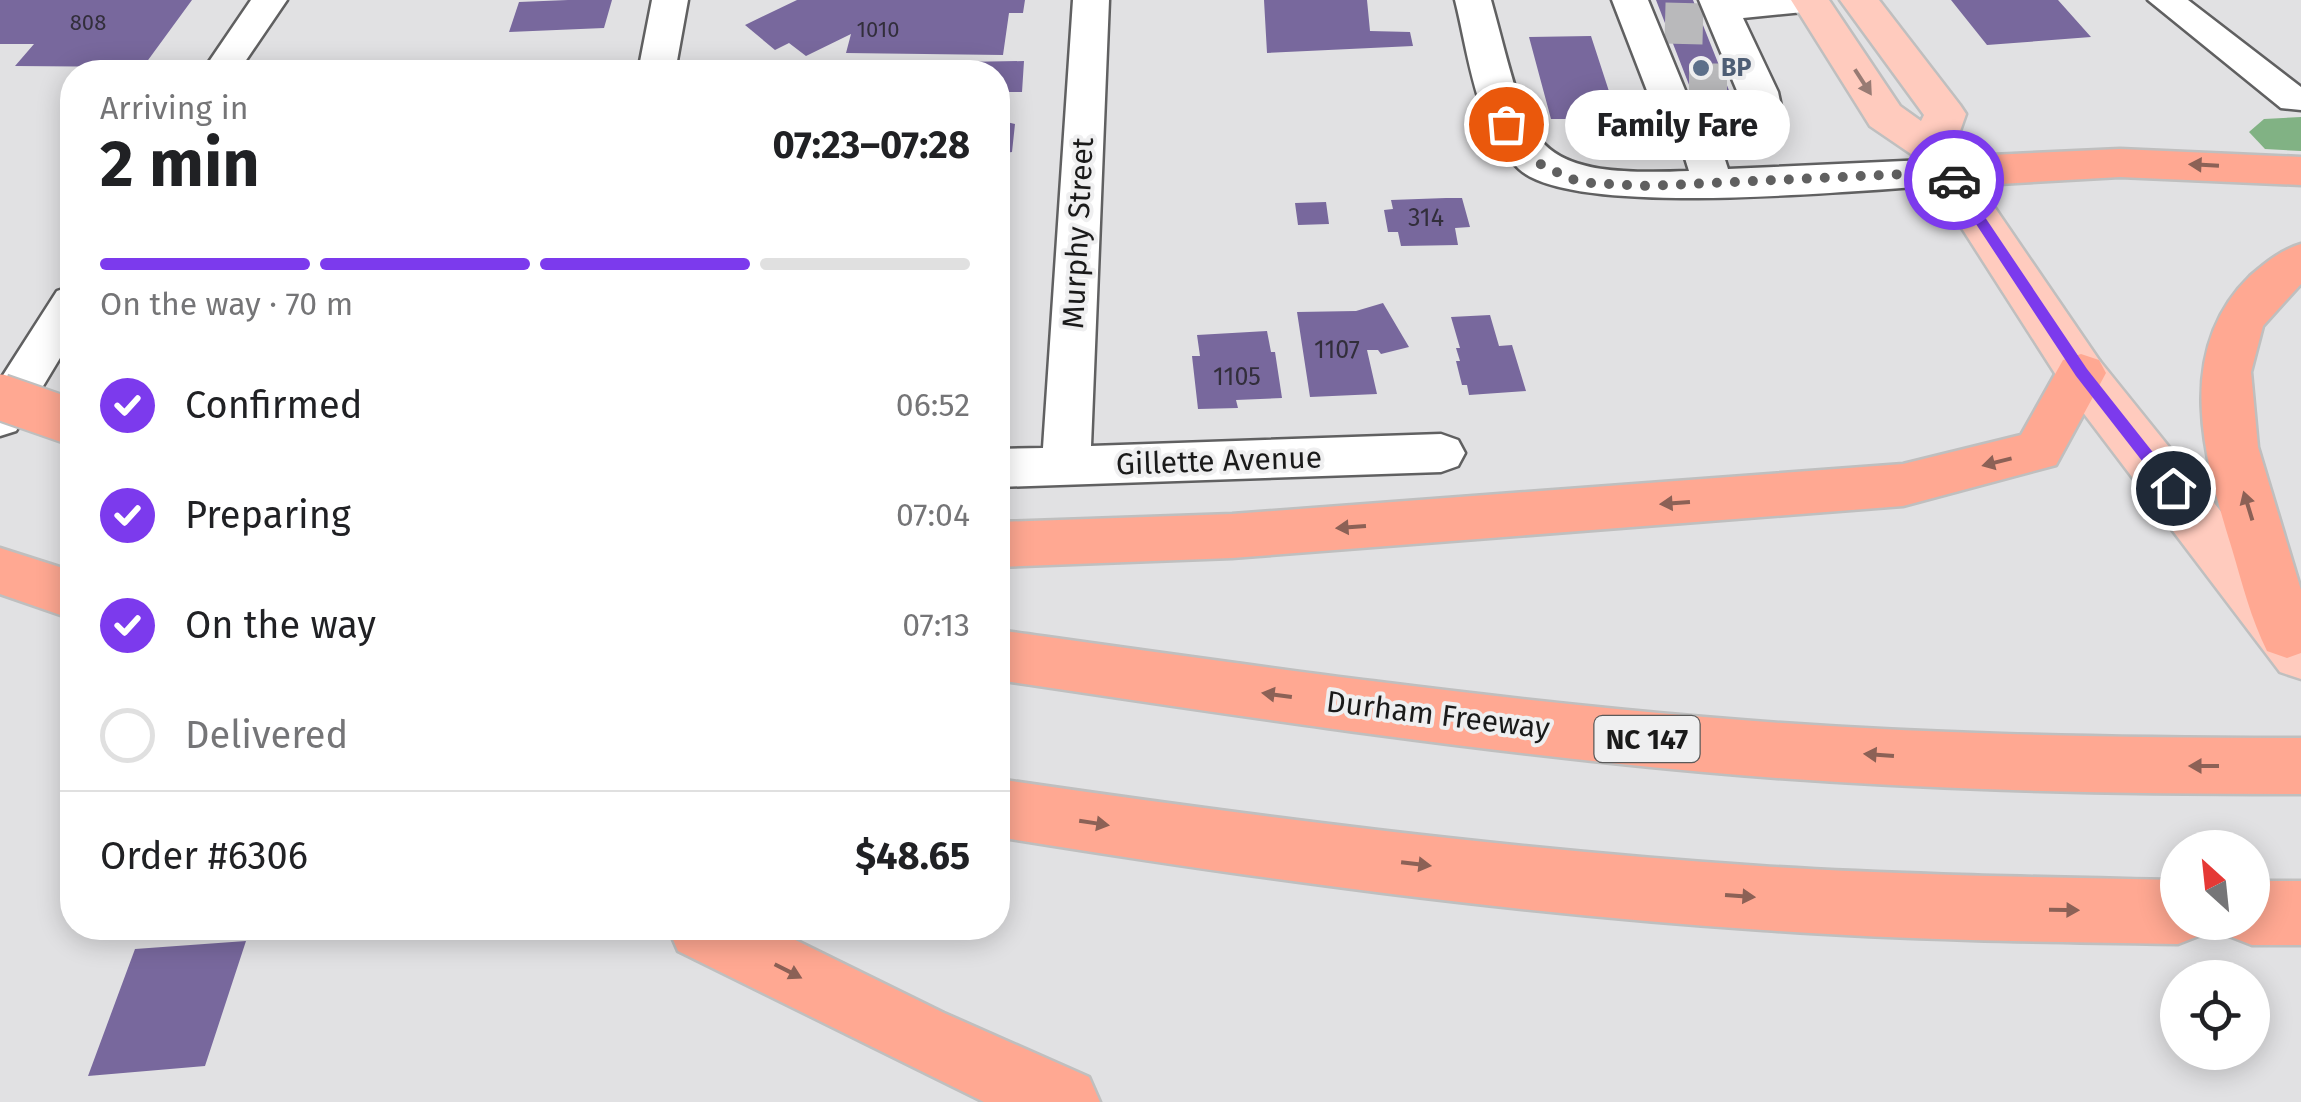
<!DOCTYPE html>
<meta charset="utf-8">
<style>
body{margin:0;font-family:"Fira Sans",sans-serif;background:#f6f6f6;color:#202124;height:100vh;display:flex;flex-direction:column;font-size:38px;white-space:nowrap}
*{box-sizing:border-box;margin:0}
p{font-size:32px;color:#757577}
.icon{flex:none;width:55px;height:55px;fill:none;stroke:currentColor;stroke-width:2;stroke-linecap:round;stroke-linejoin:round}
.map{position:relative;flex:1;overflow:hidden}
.sheet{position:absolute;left:60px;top:60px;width:950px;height:880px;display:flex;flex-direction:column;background:#fff;border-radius:40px;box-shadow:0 5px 25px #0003}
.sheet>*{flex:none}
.needle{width:65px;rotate:333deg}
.buttons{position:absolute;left:2160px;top:830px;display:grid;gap:20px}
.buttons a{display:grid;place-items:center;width:110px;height:110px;border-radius:50%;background:#fff;box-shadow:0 5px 25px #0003;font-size:50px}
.pin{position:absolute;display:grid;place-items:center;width:85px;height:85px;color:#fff;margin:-42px;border:5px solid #fff;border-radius:50%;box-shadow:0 2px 10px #0007}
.courier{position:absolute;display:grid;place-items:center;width:100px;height:100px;margin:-50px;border:8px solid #7c3aed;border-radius:50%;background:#fff;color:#222;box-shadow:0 2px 12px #0007}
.bubble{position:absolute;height:70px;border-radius:35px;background:#fff;box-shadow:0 5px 25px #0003;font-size:32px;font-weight:700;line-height:70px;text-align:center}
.overview em{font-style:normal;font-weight:700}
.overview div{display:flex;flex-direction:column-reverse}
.overview{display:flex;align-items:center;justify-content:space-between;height:170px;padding:0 40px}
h1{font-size:65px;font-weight:700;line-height:75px}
.bar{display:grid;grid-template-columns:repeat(4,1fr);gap:15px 10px;align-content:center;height:120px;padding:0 40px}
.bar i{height:12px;border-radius:8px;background:#e0e0e0}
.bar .active{background:#7c3aed}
.bar p{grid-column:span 4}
.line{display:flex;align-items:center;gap:25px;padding:0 40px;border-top:2px solid #e0e0e0}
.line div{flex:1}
ol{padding:0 40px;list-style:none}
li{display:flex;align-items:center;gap:30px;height:110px}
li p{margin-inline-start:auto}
li .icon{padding:10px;border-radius:50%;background:#7c3aed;color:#fff;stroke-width:4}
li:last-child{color:#757577}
li i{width:55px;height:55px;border:5px solid #e0e0e0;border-radius:50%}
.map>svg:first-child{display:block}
</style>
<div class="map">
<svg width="2301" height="1102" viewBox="0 0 2301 1102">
<rect width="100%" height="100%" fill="#e1e1e3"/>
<!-- forest -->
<path fill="#81b284" d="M2301,117V151L2265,149L2249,132L2264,119Z"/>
<!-- building -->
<path fill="#78689d" d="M0,0H192L143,67L15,66L34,44H0Z
M568,0H612L604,28L509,32L519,2Z
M797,0H1025L1023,13H1009L1003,55L846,53L851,34L806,56L789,43L775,50L745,25Z
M1264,0H1367L1370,31L1410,32L1413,46L1267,53Z
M1656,0H1693L1738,113H1700Z
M1951,0H2058L2091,37L1987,45Z
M1591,36L1618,119H1551L1529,37Z
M1024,61L1022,92H998V72H960L961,62Z
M998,120L1015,124L1012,152L998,154Z
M1446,198H1462L1470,227L1455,228L1458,245L1401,246L1398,232H1388L1384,210L1393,209L1391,200Z
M1326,202L1329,224L1298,225L1295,203Z
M1383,303L1409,347L1381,354L1378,350H1367L1377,394L1310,397L1297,312L1356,311Z
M1490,315L1499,346L1512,345L1526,391L1469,395L1467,385H1462L1456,361H1460L1456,348H1460L1451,317Z
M998,316H1002L1003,336H1007L1008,398H998Z
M1267,331L1271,352H1275L1282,398L1236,400L1238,408L1198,409L1192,356H1200L1197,335Z
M246,941L205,1066L88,1076L135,949Z"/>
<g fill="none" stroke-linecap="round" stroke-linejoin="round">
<!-- minor-tunnel -->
<path stroke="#b9b9bb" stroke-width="41" stroke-dasharray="41 20" stroke-linecap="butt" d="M1665,23L1703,24
M1689,84H1727"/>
<!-- minor casing -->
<g stroke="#606061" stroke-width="5">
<path id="minor" d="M251,0H287L238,72H202Z
M652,0H688L675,72H638Z
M1073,0H1109L1091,446L1441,434L1458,440L1465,453L1458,466L1441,472L998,487V449L1043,448Z
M1455,0H1491C1531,144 1522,178 1689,171L1675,126L1651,101L1612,0H1648L1687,95L1702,108L1743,105L1699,0H1827L1824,10L1743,18L1778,92L1782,111C1769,132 1738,131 1716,132L1728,169L1948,159L1962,163L1968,172L1962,181L1948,185C1865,189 1574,220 1519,169C1475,128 1469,55 1455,0Z
M2148,0H2188L2301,87V110L2281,108Z
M72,286V338L16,431L0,436V380L57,291Z"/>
</g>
<!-- major casing -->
<g stroke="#bfbfbf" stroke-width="5">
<path id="major" d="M1791,0H1829L1900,106L1921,121L1924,115L1840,0H1879L1960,105L1966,114L1954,148L2099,360L2301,611V679L2280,672L2063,386L1917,158L1870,126Z"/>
</g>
<!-- highway casing -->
<g stroke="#bfbfbf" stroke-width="5">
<path id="highway" d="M2120,149L2301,157V185L2120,177L1948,187L1932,182L1926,172L1932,162L1948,157Z
M2301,244V284L2263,326L2251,372L2258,447L2301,590V653L2287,658L2267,651C2251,619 2242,583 2232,549C2204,459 2173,351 2250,276C2266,262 2281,250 2301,244Z
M2081,354L2099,360L2106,373L2056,465L1903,506L1232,558L998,567V522L1232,514L1903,464L2021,435L2063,360Z
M0,548L72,571V619L0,594Z
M998,630C1233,663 1468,697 1704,717C1902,734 2102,738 2301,738V794C2102,794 1902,790 1704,772C1467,751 1233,715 998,680Z
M998,779C1251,816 1505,849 1760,866C1899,875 2038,877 2178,880V922H2206L2201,935L2178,944C2040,942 1901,940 1763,930C1507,913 1251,878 998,837Z
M2252,881H2301V945H2252L2229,936L2223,922H2252Z
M668,928H771L944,1013L1089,1077L1100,1102H984L678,951Z"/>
</g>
<!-- minor -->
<use href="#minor" fill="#fff" fill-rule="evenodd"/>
<!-- major -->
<use href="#major" fill="#ffcbbe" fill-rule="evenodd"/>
<!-- highway -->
<use href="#highway" fill="#ffa892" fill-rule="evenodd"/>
<!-- highway-bridge casing -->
<g stroke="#bfbfbf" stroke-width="49" stroke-linecap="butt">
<path id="highway-bridge" d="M0,397L72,422"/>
</g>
<!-- highway-bridge -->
<use href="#highway-bridge" stroke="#ffa892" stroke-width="45"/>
</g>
<!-- one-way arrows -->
<defs><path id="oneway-solid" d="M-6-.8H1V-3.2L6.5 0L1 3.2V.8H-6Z" transform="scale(2.5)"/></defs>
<use fill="#987b74" href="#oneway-solid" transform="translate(1863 82) rotate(57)"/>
<g fill="#8c6156">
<use href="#oneway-solid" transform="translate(2204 165) rotate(-177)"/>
<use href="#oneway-solid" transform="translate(1997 462) rotate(166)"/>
<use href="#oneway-solid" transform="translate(1675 503) rotate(176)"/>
<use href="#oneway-solid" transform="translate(2248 506) rotate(-107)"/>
<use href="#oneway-solid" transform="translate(1351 527) rotate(176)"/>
<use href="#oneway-solid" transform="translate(1277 695) rotate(-172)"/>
<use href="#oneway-solid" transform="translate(1879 755) rotate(-176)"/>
<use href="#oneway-solid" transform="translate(2204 766) rotate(180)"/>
<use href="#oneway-solid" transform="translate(1094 823) rotate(9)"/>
<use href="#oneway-solid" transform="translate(1416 864) rotate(7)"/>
<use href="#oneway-solid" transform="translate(1740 896) rotate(4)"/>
<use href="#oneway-solid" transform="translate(2064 910) rotate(1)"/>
<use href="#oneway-solid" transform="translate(788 971) rotate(27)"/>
</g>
<!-- route -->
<path fill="#7c3aed" d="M1949,177H1958L2087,369L2178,484V493H2167L2076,376L1949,183Z"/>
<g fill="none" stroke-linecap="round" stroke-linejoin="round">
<!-- done -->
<path stroke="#606060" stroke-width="10" stroke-dasharray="0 18" d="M1506,124L1534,161L1571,179L1590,183L1648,186L1948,172L1954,180"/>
</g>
<!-- markers -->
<circle fill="#5c6f8a" stroke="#efeff0" stroke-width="4" cx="1701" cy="68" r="10"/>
<g text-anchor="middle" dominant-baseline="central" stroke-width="8" stroke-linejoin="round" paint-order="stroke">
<!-- far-number labels -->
<g font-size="22" fill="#322e3b">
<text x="88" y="22">808</text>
<text x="878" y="29">1010</text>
</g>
<!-- far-service labels -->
<g font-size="25" font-weight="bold" fill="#4e5e75" stroke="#efeff0" text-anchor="start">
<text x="1721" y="68">BP</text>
</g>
<!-- number labels -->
<g font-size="25" fill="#322e3b">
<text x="1426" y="218">314</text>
<text x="1337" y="350">1107</text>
<text x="1237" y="377">1105</text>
</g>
<!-- shield labels -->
<rect fill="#efeff0" stroke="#5a5a5a" stroke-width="2.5" x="1594.5" y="716" width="105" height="46" rx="8"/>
<g font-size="28" font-weight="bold" fill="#1a1a1a">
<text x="1647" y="739">NC 147</text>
</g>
<!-- street labels -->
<g font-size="30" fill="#1a1a1a" stroke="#efeff0">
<text transform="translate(1078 233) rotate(-87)">Murphy Street</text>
<text transform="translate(1219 461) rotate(-2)">Gillette Avenue</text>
<text transform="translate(1438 715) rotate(7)">Durham Freeway</text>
</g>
</g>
</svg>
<div class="buttons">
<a><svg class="needle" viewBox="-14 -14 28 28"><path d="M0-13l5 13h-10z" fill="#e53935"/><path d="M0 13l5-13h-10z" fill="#757577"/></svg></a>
<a><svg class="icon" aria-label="locate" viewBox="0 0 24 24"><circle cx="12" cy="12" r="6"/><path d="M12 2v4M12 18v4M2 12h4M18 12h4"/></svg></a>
</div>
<div class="pin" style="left:1506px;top:124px;background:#ea580c"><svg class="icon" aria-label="bag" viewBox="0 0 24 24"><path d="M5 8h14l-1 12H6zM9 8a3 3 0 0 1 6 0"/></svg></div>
<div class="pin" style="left:2173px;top:488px;background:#1f2937"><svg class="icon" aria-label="home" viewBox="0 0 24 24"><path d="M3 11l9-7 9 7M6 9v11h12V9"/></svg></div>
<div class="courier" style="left:1954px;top:180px"><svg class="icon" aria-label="car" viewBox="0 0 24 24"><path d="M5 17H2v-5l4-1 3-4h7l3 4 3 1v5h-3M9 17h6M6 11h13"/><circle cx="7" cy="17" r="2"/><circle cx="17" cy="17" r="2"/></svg></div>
<div class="bubble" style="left:1565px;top:90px;width:225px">Family Fare</div>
<section class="sheet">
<div class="overview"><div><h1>2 min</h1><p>Arriving in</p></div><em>07:23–07:28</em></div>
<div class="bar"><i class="active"></i><i class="active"></i><i class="active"></i><i></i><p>On the way · 70 m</p></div>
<ol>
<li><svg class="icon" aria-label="check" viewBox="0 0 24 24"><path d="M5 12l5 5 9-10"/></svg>Confirmed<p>06:52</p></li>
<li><svg class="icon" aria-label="check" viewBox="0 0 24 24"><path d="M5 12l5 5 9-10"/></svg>Preparing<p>07:04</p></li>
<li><svg class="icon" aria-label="check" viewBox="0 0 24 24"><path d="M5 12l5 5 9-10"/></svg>On the way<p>07:13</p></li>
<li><i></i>Delivered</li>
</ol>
<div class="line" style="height:130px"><div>Order #6306</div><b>$48.65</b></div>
</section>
</div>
